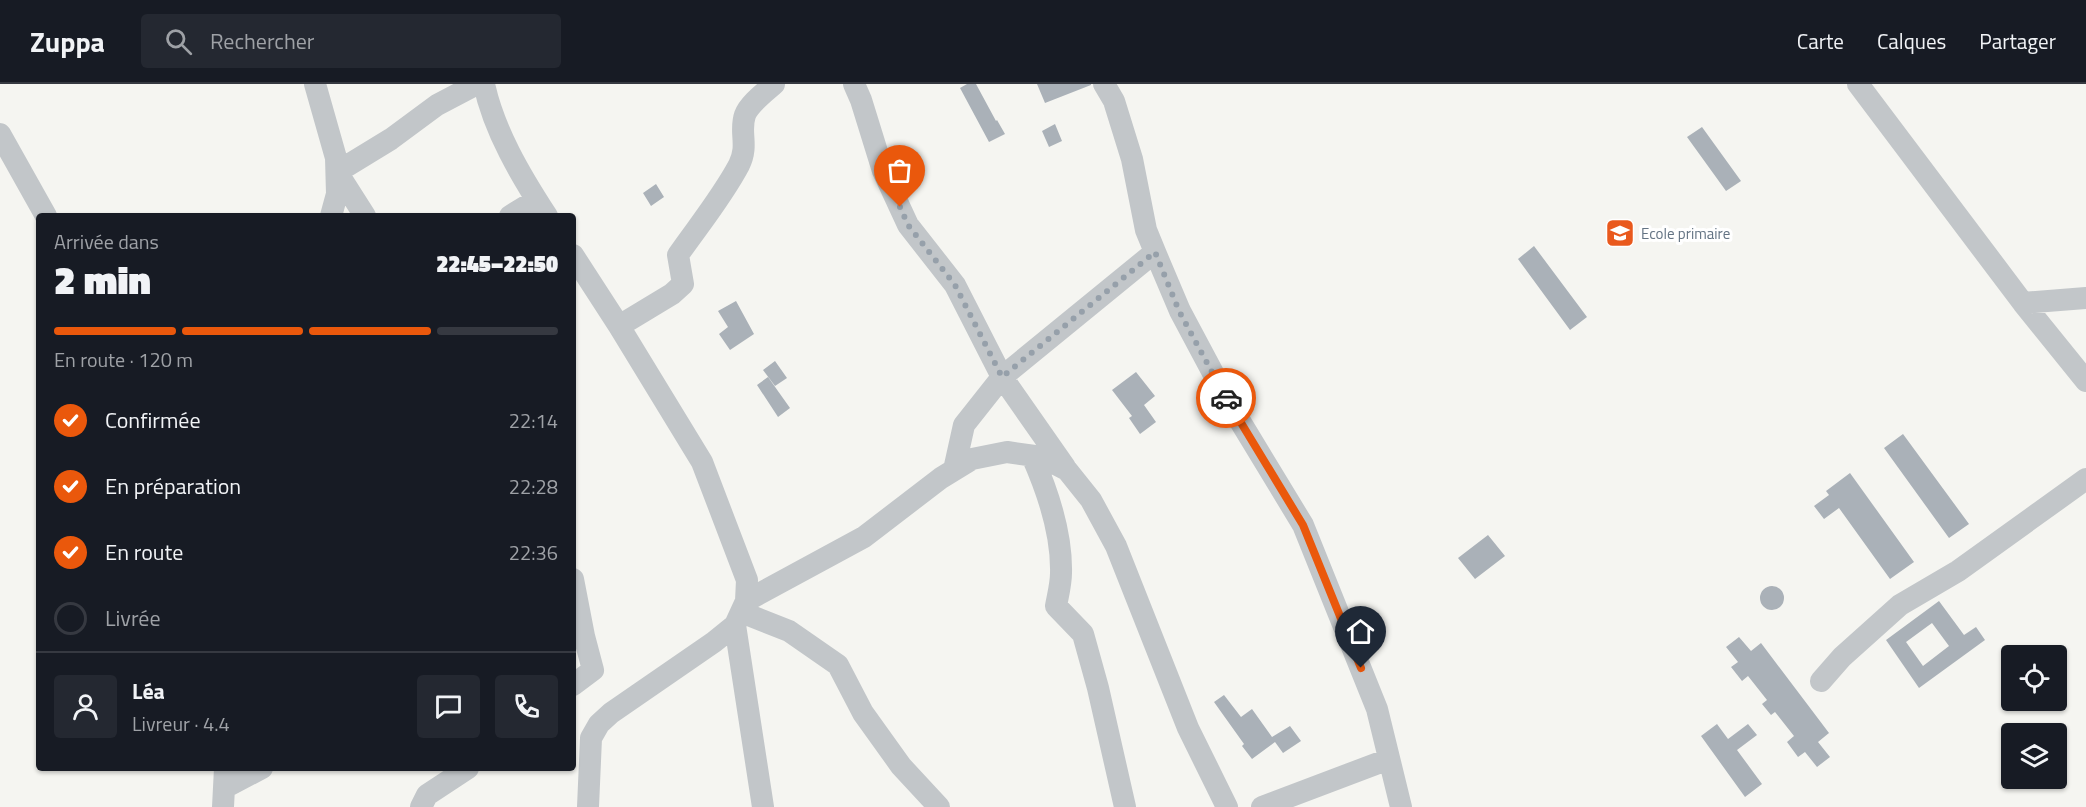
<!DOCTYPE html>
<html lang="fr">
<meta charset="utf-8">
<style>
body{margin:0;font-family:"Titillium Web",sans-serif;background:#242831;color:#f1f3f6;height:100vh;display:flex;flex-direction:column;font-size:22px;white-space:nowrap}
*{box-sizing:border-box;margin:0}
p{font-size:20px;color:#9ea1a6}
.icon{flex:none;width:33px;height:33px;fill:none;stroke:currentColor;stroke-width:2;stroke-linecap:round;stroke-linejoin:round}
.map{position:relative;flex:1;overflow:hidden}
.side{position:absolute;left:36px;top:129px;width:540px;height:558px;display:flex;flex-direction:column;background:#171b24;border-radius:6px;box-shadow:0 2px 4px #0004}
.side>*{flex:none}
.controls{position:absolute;left:2001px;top:561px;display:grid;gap:12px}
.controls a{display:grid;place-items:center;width:66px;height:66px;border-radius:6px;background:#171b24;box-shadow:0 2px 4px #0004;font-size:30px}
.pin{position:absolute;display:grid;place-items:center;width:51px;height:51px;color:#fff;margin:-62px -26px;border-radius:50% 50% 50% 0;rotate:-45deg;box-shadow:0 0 6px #0007}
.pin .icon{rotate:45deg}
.courier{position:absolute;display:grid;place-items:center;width:60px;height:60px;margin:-30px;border:4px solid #ea580c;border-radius:50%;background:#fff;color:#222;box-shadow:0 2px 8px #0007}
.head em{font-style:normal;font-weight:800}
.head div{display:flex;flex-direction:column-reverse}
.head{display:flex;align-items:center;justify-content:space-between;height:102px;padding:0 18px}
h1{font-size:39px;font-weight:800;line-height:45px}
.bar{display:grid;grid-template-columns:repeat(4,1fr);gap:9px 6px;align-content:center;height:72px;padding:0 18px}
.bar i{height:8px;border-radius:4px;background:#363941}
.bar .current{background:#ea580c}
.bar p{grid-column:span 4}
.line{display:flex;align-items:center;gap:15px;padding:0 18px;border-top:2px solid #363941}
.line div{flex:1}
.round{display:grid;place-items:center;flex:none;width:63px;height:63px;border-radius:6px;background:#242831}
ol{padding:0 18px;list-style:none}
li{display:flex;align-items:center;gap:18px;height:66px}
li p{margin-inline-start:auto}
li .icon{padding:6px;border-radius:50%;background:#ea580c;color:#fff;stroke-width:4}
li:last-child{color:#9ea1a6}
li i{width:33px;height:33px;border:3px solid #363941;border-radius:50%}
header{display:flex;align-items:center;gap:36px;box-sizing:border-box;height:84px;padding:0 30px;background:#171b24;border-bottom:2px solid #363941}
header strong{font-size:28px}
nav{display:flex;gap:33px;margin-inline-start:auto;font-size:21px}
.search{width:420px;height:54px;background:#242831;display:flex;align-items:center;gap:15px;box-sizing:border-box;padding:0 21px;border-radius:6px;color:#9ea1a6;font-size:22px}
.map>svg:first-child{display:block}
</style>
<header>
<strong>Zuppa</strong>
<div class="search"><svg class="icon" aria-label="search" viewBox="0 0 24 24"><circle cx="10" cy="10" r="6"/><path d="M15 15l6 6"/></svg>Rechercher</div>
<nav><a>Carte</a><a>Calques</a><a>Partager</a></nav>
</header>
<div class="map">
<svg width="2086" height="723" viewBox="0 0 2086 723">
<rect width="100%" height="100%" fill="#f5f5f1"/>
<!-- building -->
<path fill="#aab1b8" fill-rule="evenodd" d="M967,0H976L996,37L997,36L1005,50L989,58L960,4Z
M1037,0H1091V1L1045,19Z
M1055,40L1062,57L1049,63L1042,47Z
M1702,43L1741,97L1726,107L1687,53Z
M656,100L664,113L651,122L643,109Z
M1534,162L1587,233L1570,246L1518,175Z
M736,217L754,250L730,266L719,250L728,243L718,227Z
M775,277L787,294L775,302L763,286Z
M1136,288L1155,312L1144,321L1156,338L1140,350L1129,334L1132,332L1112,306Z
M768,293L790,324L778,333L757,301Z
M1903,350L1969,440L1949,454L1884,364Z
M1850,389L1914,478L1890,495L1839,424L1824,435L1814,422L1829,411L1826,407Z
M1488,451L1505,472L1475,495L1458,474Z
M1760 514a12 12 0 1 1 24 0a12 12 0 1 1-24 0Z
M1939,517L1964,551L1976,543L1985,556L1919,604L1886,556ZM1932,539L1949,562L1923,582L1906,558Z
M1739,553L1751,567L1761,559L1829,649L1818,658L1830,673L1817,683L1805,668L1798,673L1787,658L1794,652L1775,628L1771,631L1762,620L1767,616L1748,592L1742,597L1731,583L1738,578L1726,563Z
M1224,611L1241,633L1252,625L1272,653L1290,642L1301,657L1283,669L1275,658L1252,675L1242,662L1244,660L1214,618Z
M1717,640L1728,655L1748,640L1757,651L1737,666L1762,700L1745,713L1701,652Z"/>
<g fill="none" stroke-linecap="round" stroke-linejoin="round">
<!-- minor -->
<path stroke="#c2c6c9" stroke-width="22" d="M315,0L336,74L337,110L331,132
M484,0C494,47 521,92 547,132
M854,0L861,16L883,87L908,141L955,201L1002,293L1065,383
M1104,0L1114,17L1132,75L1146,146L1155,168L1180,227L1229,319L1303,441L1377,625L1401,723
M1858,0L2023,219L2086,297
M0,50L46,132
M365,132L337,88L391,55L437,21L477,0
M510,132L536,116
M573,171L619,242L702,378L747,496L746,517L735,541L714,558L611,629L599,640L591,654L588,723
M2023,219L2086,214
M619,242L672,210L683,200L678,171C699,141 722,113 739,81C749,61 739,48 745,31C749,20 765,8 774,0
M1032,372C1048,408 1062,449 1061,489C1061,500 1058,511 1056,522L1083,550L1098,604L1125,723
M954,386L964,341L1002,293L1155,168
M573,495L584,552L593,586L573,601
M746,517L864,453L941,394L972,375L1007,368L1042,373L1067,386L1091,416L1116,462L1188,644L1227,723
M741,528L789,547L838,581L863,629L901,682L939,723
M735,541L763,723
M1821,597L1842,573L1900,521L1958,487L2086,395
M224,704L262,684
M223,723L225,684
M421,723L427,711L468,684
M1262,723L1389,675"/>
</g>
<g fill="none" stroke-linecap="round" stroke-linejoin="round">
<!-- done -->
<path stroke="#96a0aa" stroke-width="6" stroke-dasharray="0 10.8" d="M900,123L908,141L955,201L1002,293L1155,168L1179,227L1226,314"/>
<!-- route -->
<path stroke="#ea580c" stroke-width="8" d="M1226,314L1303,441L1361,584"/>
</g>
<!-- icons -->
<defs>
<g id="school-square" transform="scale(1.5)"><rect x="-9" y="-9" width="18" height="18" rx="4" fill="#e9591d" stroke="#fff"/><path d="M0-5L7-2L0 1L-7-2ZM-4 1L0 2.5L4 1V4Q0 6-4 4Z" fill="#fff"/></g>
</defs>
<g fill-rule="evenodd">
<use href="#school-square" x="1620" y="149"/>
</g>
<g text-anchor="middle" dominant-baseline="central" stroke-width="6" stroke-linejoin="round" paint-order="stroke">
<!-- poi labels -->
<g font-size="15" fill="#637383" stroke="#fff" text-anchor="start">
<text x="1641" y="149">Ecole primaire</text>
</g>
</g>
</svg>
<div class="controls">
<a><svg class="icon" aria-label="locate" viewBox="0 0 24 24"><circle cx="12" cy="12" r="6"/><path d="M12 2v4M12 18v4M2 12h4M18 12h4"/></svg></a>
<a><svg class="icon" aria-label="layers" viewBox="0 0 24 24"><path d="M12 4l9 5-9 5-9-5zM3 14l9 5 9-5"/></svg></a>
</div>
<div class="pin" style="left:900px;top:123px;background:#ea580c"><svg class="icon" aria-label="bag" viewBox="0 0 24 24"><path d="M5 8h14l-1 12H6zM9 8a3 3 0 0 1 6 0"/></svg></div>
<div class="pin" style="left:1361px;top:584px;background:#1f2937"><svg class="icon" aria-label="home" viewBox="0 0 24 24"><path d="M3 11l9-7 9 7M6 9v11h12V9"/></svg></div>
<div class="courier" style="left:1226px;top:314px"><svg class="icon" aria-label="car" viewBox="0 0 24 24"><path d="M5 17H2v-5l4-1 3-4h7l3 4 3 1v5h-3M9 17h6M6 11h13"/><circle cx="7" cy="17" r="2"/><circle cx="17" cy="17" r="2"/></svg></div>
<section class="side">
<div class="head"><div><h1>2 min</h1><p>Arrivée dans</p></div><em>22:45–22:50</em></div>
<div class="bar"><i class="current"></i><i class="current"></i><i class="current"></i><i></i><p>En route · 120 m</p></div>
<ol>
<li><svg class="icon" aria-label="check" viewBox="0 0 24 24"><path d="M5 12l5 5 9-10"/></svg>Confirmée<p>22:14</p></li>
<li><svg class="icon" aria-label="check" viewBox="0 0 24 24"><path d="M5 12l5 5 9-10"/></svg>En préparation<p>22:28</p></li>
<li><svg class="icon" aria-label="check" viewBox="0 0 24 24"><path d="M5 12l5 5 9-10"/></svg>En route<p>22:36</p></li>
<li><i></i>Livrée</li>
</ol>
<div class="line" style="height:108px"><a class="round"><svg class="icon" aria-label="person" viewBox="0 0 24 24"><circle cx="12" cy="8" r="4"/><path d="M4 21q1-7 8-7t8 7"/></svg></a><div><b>Léa</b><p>Livreur · 4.4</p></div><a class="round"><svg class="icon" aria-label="chat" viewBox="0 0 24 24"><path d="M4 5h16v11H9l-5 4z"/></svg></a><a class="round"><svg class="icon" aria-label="phone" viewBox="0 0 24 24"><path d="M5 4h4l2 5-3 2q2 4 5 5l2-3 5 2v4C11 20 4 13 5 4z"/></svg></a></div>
</section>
</div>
